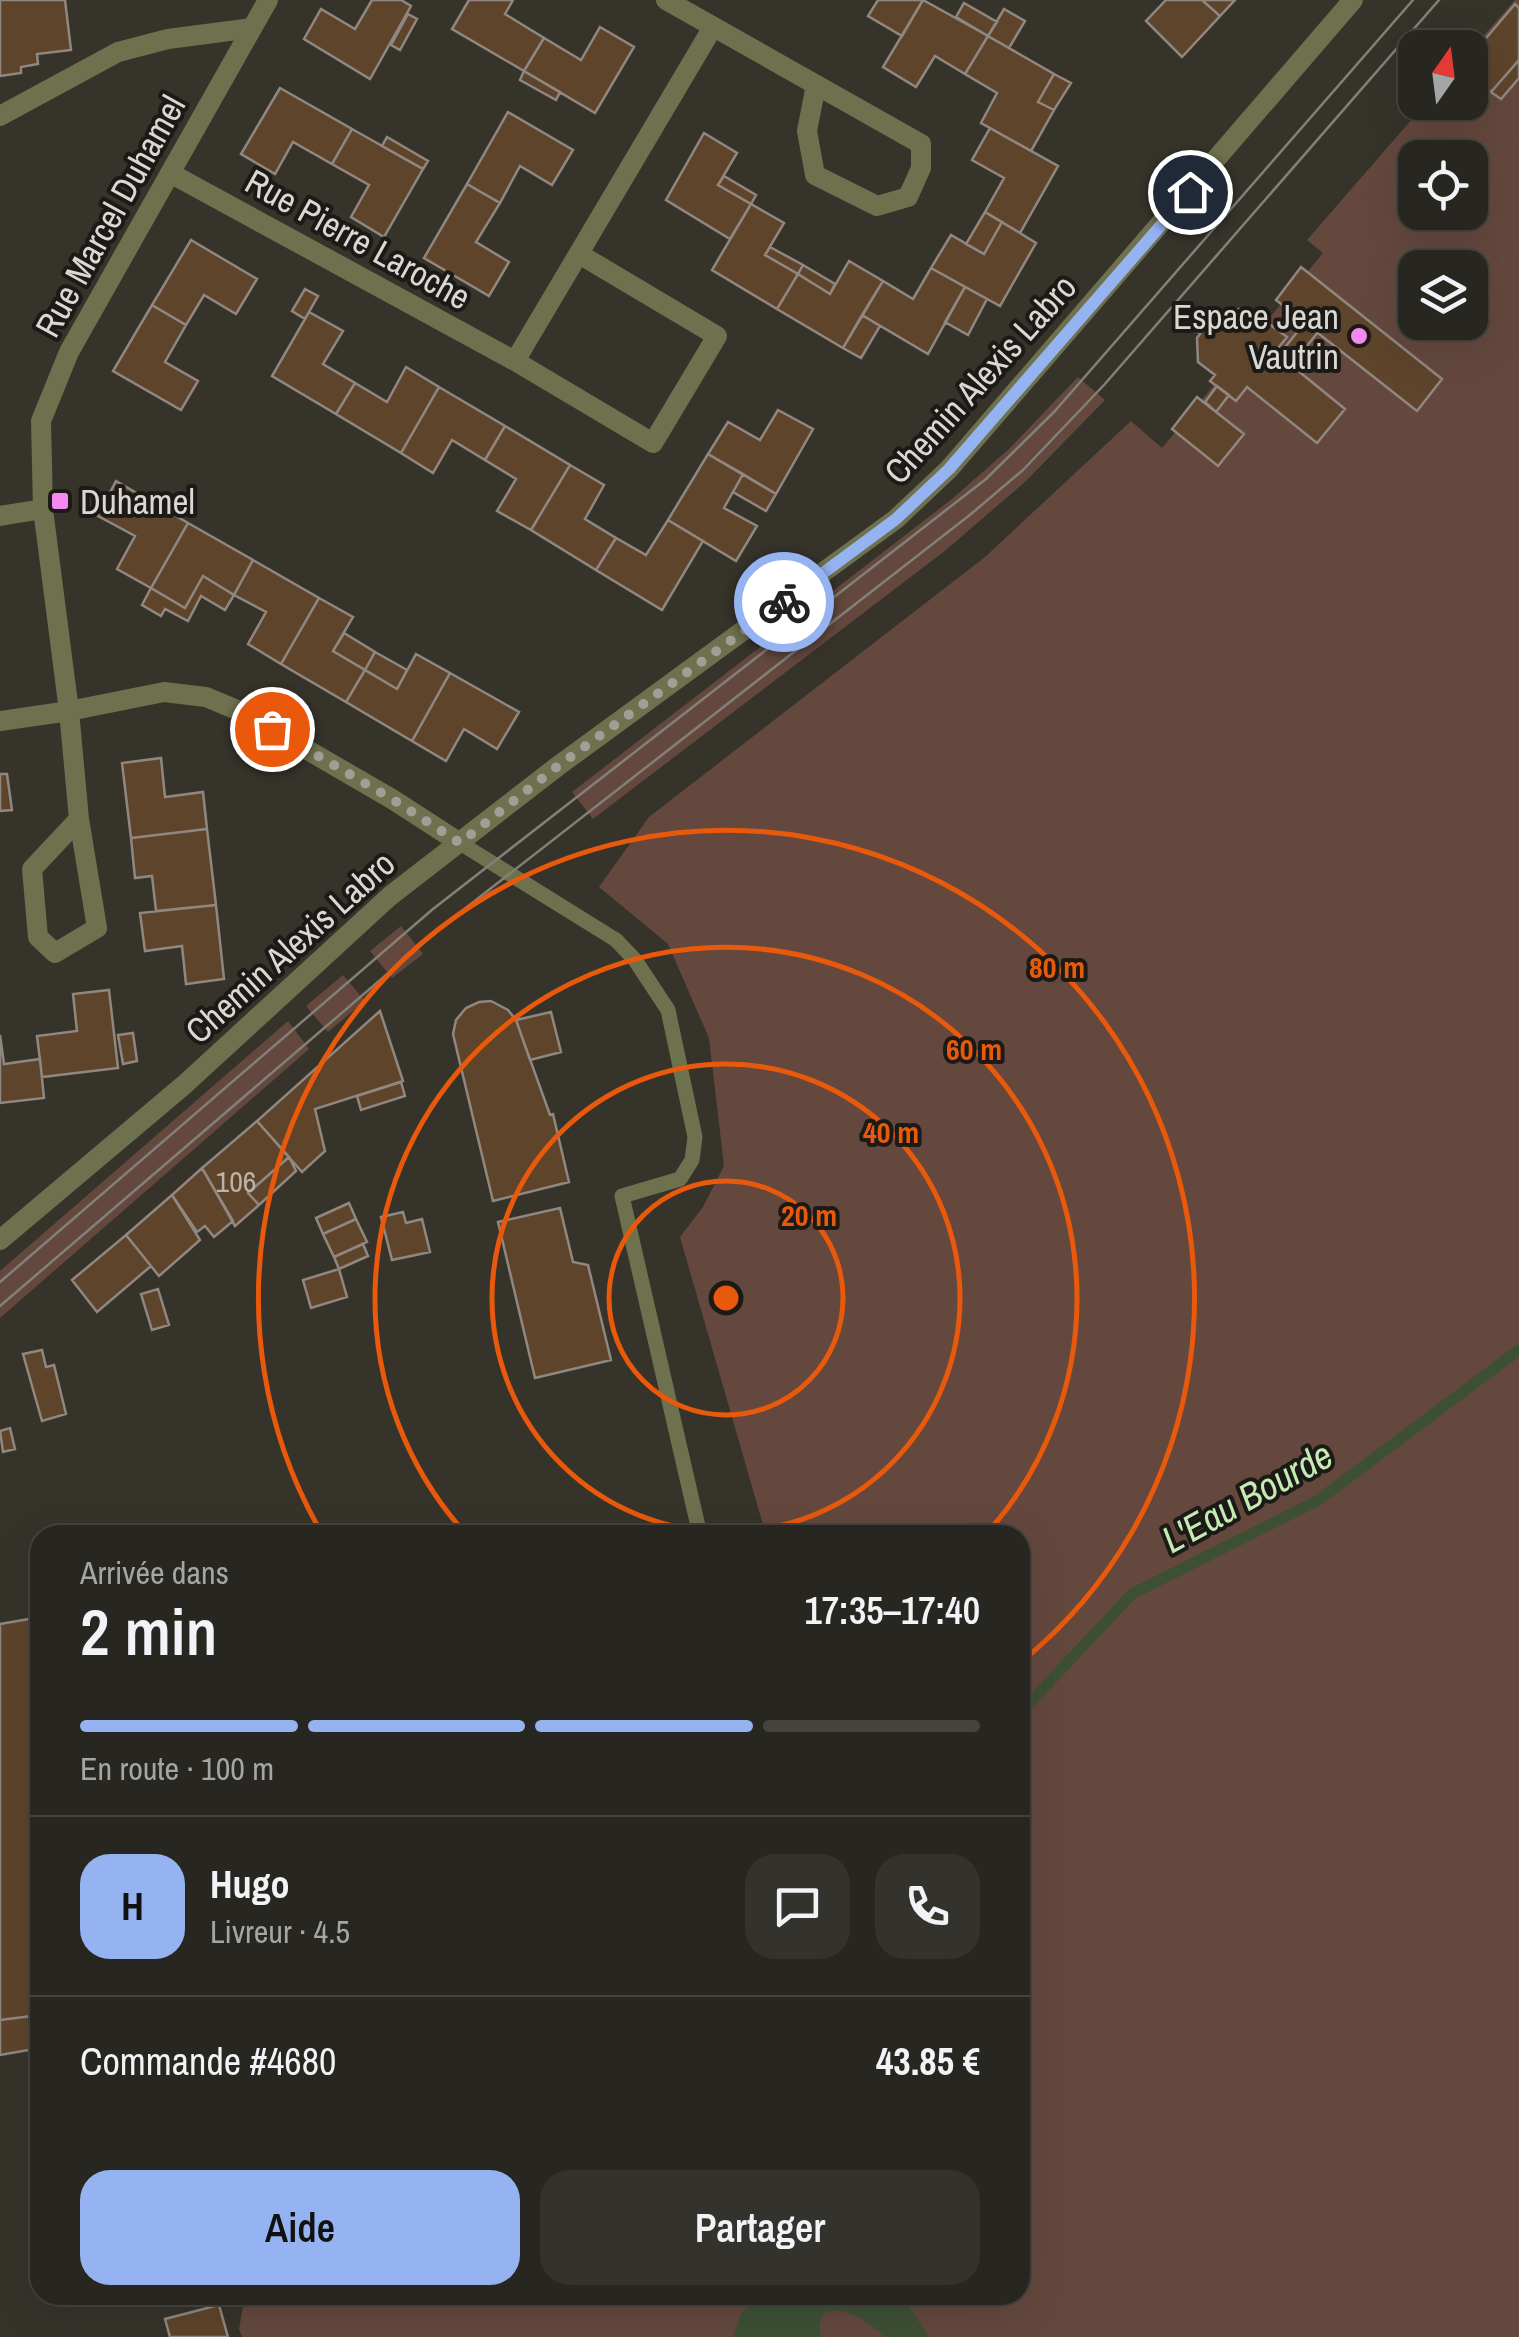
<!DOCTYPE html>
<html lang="fr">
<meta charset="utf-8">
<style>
body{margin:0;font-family:"Archivo Narrow",sans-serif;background:#34322d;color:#f1f3f6;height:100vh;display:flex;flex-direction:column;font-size:38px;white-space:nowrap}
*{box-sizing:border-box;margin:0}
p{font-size:32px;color:#a5a5a5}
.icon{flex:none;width:55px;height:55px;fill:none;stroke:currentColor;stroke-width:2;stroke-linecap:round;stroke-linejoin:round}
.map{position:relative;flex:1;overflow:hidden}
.side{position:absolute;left:30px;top:1525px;width:1000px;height:780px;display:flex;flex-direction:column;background:#282620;border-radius:30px;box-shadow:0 10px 40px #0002,0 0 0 2px #44433e}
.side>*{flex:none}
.needle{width:65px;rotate:14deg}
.fabs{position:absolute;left:1398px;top:30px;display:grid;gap:20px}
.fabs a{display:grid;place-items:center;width:90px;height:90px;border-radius:20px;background:#282620;box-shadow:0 10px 40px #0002,0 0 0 2px #44433e;font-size:50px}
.pin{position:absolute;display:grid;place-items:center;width:85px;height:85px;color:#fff;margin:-42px;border:5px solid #fff;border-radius:50%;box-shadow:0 2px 10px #0007}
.courier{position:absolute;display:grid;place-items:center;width:100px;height:100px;margin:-50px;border:8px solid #95b2f1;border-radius:50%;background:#fff;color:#222;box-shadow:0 2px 12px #0007}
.head em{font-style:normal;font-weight:600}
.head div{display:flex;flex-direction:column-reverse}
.head{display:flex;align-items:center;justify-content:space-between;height:170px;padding:0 50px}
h1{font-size:65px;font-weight:600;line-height:75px}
.bar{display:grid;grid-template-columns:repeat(4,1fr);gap:15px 10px;align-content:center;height:120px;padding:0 50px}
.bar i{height:12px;border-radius:8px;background:#44433e}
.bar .active{background:#95b2f1}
.bar p{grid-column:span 4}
.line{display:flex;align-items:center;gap:25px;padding:0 50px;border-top:2px solid #44433e}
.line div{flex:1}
.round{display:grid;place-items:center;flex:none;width:105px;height:105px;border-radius:30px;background:#34322d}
.button{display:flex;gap:20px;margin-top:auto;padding:20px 50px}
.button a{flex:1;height:115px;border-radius:30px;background:#95b2f1;color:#111;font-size:40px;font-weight:600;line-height:115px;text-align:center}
.button a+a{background:#34322d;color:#f1f3f6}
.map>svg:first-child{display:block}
</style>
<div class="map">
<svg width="1519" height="2337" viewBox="0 0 1519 2337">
<rect width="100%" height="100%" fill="#36332b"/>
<!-- green -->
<path fill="#64483e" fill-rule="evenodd" d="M1515,0H1519V2337H242L239,2329L245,2295H1020V1535H766L680,1237L703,1207L724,1166L709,1038L668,944L599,887L649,817L985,557L1131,421L1162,448L1323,253L1307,240L1426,103L1470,102V51ZM1415,158H1470V212H1415ZM1415,268H1470V322H1415Z
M1078,377L1105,400L1026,481L946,550L593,819L572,792L952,499L1010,448Z
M401,926L423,954L392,978L370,951Z
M343,975L365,1001L328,1032L306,1006Z
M288,1021L309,1049L0,1318V1271Z"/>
<!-- water -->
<path fill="#3d5033" d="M758,2295H896L908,2305L929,2337H885C869,2319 811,2287 821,2337H733L741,2314Z"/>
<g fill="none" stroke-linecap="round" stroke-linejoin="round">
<!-- stream -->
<path stroke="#3d5033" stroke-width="11" d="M1020,1713L1132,1594L1317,1501L1519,1350"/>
</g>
<!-- building -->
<path fill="#5e442b" stroke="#908780" stroke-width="2.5" d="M0,0H65L71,50L37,54L38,64L21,67V73L0,76Z
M372,0H401L411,6L370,79L304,39L321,9L355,29Z
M469,0H513L505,14L544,38L524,71L452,29Z
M878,0H923L902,36L868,16Z
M923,0L988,36L965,74L935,56L916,87L883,67Z
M1166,0H1202L1220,16L1182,57L1146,21Z
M1202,0H1235L1220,16Z
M964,3L997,22L988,36L956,17Z
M1515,4L1519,8V60L1491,92L1470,73V57Z
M1004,9L1025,21L1009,48L988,36Z
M408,14L417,19L400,50L391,45Z
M600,27L634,47L595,113L524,71L544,38L581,60Z
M988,36L1054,74L1038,102L1054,110L1031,151L981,123L997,93L965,74Z
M1519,60V78L1501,99L1491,92Z
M524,71L560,92L556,100L520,80Z
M1054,74L1071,83L1054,110L1038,102Z
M280,88L352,129L332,164L293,142L275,174L241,154Z
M508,112L573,150L552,185L520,166L500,203L467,184Z
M990,128L1058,166L1020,233L985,212L1004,178L972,160Z
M352,129L423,169L384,237L351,217L369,185L332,164Z
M704,133L737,153L718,185L751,204L730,239L666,200Z
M387,137L428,161L423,169L382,146Z
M724,176L756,195L751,204L718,185Z
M467,184L500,203L476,242L509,262L489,296L424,258Z
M751,204L784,223L765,255L798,274L777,309L712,270Z
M985,212L1002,222L984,254L966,244Z
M1002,222L1036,243L1000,306L931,268L951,235L984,254Z
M191,240L257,279L236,314L204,295L186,325L152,305Z
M770,247L803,265L798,274L765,255Z
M849,261L883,281L843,348L777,309L798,274L830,294Z
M803,265L835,284L830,294L798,274Z
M1301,267L1442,379L1417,411L1276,300Z
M931,268L965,287L928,354L862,315L883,281L913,299Z
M965,287L987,299L968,335L945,322Z
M305,289L318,296L305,319L292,311Z
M152,305L186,325L165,362L198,381L181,410L113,371Z
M1239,309L1257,323L1261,318L1287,337L1275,352L1345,409L1317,443L1247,387L1236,401L1210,381L1215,375L1198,362L1197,338L1200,334L1194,329L1208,312L1214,317Z
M309,312L343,331L323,364L355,383L336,414L272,376Z
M862,315L880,326L861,358L843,348Z
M1305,322L1318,332L1292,365L1279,355Z
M406,367L439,387L401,453L336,414L355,383L387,402Z
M1217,386L1229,395L1216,412L1205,402Z
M439,387L505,426L485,460L452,440L433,473L401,453Z
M1197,397L1244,434L1218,466L1172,429Z
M778,410L813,429L776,494L708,454L728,422L760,440Z
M505,426L570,465L531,530L497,511L516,479L485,460Z
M708,454L743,474L724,508L757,526L736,561L668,520Z
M570,465L604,485L585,519L616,538L596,570L531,530Z
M743,474L776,494L766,511L733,492Z
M116,481L188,523L151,588L117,569L135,536L98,516Z
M668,520L703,541L662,610L596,570L616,538L646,555Z
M188,523L253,560L234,595L203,576L185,608L151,588Z
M253,560L319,598L281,664L248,644L266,612L234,595Z
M203,576L234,595L225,610L201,596L188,621L165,609L161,616L142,605L151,588L185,608Z
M319,598L353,617L333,651L365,670L346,702L281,664Z
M344,633L375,652L365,670L333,651Z
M375,652L407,670L397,689L365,670Z
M416,654L450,673L412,741L346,702L365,670L397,689Z
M450,673L519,712L497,749L464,729L446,761L412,741Z
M161,758L165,797L203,792L207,829L131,838L122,763Z
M0,774H7L12,810L0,811Z
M207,829L216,905L156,911L152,876L135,878L131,838Z
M216,905L224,979L186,984L182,946L145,951L140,913Z
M109,990L118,1068L42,1077L37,1036L77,1031L73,994Z
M491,1001L508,1010L516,1020L550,1115L553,1114L569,1182L493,1201L453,1034L456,1020L466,1008L479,1002Z
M380,1011L403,1081L315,1109L325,1151L302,1172L257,1121Z
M551,1012L561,1052L530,1060L516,1020Z
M133,1033L137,1061L123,1064L118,1035Z
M0,1035L4,1064L40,1059L44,1098L0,1103Z
M401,1082L405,1096L361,1110L357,1096Z
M257,1121L289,1157L248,1193L259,1205L235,1226L202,1168Z
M289,1157L296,1171L259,1205L248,1193Z
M202,1168L233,1221L214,1237L205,1226L197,1232L172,1195Z
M172,1195L200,1240L159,1276L126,1235Z
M349,1203L356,1219L323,1234L316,1218Z
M560,1208L573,1262L588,1265L611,1360L535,1378L498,1222Z
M403,1212L406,1223L422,1219L430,1252L392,1260L381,1217Z
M356,1219L367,1242L334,1257L323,1234Z
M126,1235L151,1266L97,1312L72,1280Z
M363,1244L368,1256L339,1269L334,1257Z
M339,1269L347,1297L311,1308L303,1280Z
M158,1289L169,1325L152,1330L141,1294Z
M42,1350L46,1367L54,1365L66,1414L42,1421L23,1354Z
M10,1428L15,1449L3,1452L0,1431Z
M29,1619L40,1687V2015L0,2020V1624Z
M40,2015V2048L0,2055V2020Z
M219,2305L228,2337H170L165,2319Z"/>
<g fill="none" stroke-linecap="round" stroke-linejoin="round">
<!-- service -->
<path stroke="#6e714e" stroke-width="15" d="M460,843L616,940L635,960L668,1010L695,1137L692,1160L680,1179L622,1196L700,1535"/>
<!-- pedestrian -->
<path stroke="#6e714e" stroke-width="20" d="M0,116L118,52L168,39L252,28
M0,516L43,509"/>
<!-- minor -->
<path stroke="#6e714e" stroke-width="20" d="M666,0L921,144V168L908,197L877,206L815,175L807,131L816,85
M170,173L515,361L713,27
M515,361L653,443L717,336L579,254
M0,721L69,711L164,692L206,697L242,712L392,799L460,843
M79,819L32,869L38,937L55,953L97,928L79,819L69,711L43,509L41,421L69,352L268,0"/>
<!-- tertiary -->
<path stroke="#6e714e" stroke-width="20" d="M0,1240L184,1085L390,896L558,766L896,519L949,469L1353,0"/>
<!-- tram -->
<path stroke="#828079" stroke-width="2.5" d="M0,1282L433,909L986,479L1055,411L1413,0
M0,1306L449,921L971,514L1023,470L1104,385L1439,0"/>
</g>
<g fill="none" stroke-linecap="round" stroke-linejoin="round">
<!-- done -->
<path stroke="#a19e98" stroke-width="10" stroke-dasharray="0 18" d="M272,729L392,799L460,843L558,766L784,602"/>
<!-- route -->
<path stroke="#95b2f1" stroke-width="12" d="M784,602L896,519L949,469L1190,192"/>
</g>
<!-- distance rings -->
<g fill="none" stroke="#e8590c" stroke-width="5">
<circle cx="726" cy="1298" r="117"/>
<circle cx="726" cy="1298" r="234"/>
<path d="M465 1533A351 351 0 1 1 987 1533"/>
<path d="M321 1532A468 468 0 1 1 1021 1662"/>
</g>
<!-- markers -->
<g fill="#f589ef" stroke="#1c1a17" stroke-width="4">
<circle cx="1359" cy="336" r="10"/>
<rect x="50" y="491" width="20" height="20" rx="5"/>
</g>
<g text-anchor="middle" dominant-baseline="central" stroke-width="8" stroke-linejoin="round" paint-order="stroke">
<!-- number labels -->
<g font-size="30" fill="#bbb3a9">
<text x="236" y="1181">106</text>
</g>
<!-- street labels -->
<g font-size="35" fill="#dad8d3" stroke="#1c1a17">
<text transform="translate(110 216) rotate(-61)">Rue Marcel Duhamel</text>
<text transform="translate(358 239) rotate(29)">Rue Pierre Laroche</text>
<text transform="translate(980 379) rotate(-48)">Chemin Alexis Labro</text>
<text transform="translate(290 947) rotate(-42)">Chemin Alexis Labro</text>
</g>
<!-- poi labels -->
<g font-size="35" fill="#dad8d3" stroke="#1c1a17" text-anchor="end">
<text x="1339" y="316">Espace Jean<tspan x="1339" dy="40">Vautrin</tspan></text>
<text x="80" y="501" text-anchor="start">Duhamel</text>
</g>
<!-- water labels -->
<g font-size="38" font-style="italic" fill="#c5eab3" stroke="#1c1a17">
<text transform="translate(1247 1497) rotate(-29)">L'Eau Bourde</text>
</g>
</g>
<circle cx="726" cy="1298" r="15" fill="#e8590c" stroke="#1c1a17" stroke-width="5"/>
<g font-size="30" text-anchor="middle" font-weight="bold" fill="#e8590c" stroke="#1c1a17" stroke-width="8" stroke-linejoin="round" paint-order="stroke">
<text x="1057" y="978">80 m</text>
<text x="974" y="1060">60 m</text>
<text x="891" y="1143">40 m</text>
<text x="809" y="1226">20 m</text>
</g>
</svg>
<div class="fabs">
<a><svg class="needle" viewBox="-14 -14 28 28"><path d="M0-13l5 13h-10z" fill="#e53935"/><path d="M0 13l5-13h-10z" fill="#a5a5a5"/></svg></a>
<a><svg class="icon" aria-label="locate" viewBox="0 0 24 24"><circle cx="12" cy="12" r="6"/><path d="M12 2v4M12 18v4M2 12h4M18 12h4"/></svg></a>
<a><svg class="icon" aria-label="layers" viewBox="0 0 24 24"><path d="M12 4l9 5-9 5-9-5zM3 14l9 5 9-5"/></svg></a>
</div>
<div class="pin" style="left:272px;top:729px;background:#ea580c"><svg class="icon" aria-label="bag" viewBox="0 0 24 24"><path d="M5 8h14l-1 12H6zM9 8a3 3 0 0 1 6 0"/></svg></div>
<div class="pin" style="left:1190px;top:192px;background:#1f2937"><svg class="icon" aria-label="home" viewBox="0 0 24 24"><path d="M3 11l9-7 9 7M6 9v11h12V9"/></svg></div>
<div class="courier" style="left:784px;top:602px"><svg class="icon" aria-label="bike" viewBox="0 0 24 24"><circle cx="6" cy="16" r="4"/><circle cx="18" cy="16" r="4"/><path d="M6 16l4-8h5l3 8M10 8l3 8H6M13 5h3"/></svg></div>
<section class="side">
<div class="head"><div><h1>2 min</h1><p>Arrivée dans</p></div><em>17:35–17:40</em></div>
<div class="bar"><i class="active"></i><i class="active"></i><i class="active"></i><i></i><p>En route · 100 m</p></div>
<div class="line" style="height:180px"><b class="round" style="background:#95b2f1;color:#111">H</b><div><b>Hugo</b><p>Livreur · 4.5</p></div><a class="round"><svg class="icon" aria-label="chat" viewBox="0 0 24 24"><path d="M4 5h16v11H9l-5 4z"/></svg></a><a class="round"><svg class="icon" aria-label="phone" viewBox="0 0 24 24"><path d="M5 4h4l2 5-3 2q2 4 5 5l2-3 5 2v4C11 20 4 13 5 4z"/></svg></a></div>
<div class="line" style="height:130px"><div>Commande #4680</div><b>43.85 €</b></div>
<div class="button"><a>Aide</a><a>Partager</a></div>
</section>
</div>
